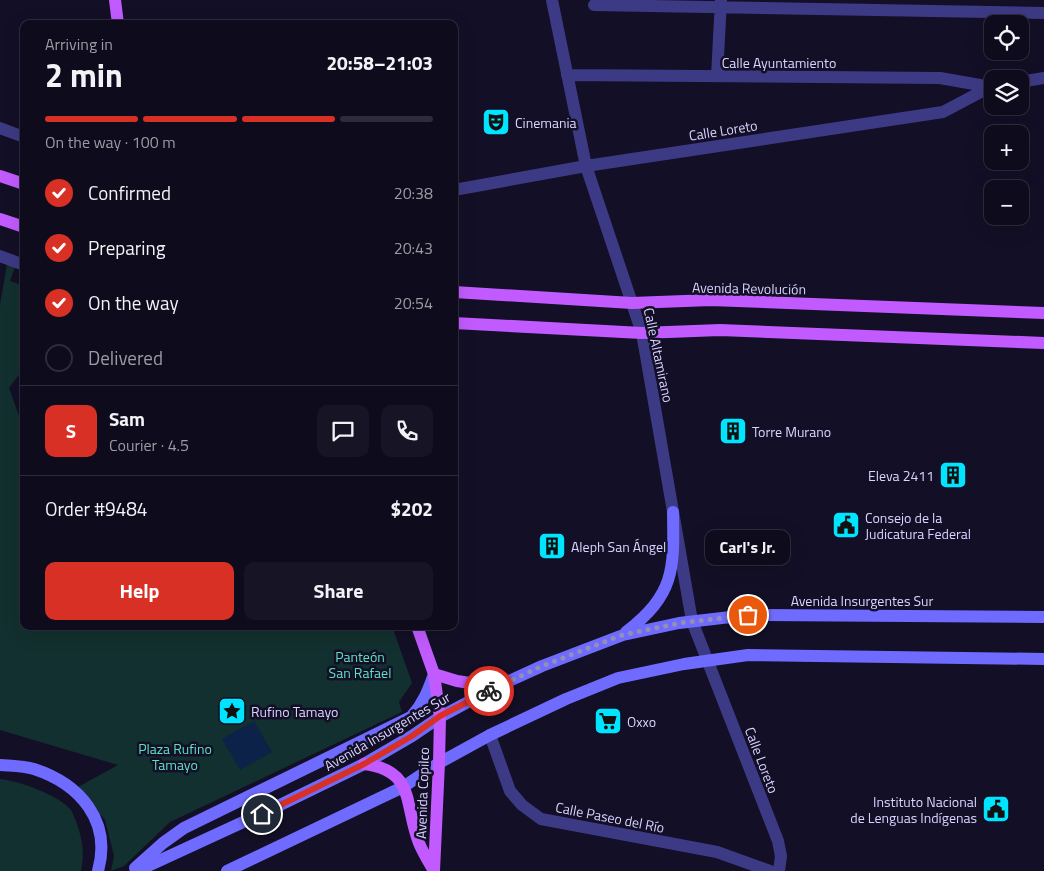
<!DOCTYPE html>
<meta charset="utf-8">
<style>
body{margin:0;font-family:"Titillium Web",sans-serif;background:#171425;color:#f1f3f6;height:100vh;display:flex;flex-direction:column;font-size:19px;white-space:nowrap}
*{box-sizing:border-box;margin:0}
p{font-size:16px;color:#9b9ba3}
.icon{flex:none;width:28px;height:28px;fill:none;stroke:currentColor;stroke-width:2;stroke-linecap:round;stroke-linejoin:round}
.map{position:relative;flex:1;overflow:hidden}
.drawer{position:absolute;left:20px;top:20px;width:438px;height:610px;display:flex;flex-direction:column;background:#0e0b1c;border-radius:10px;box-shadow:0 5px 20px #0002,0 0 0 1px #2e2b3b}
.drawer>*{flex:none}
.tools{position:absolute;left:984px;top:15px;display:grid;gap:10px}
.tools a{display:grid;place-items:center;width:45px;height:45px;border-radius:10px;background:#0e0b1c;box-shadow:0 5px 20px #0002,0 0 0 1px #2e2b3b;font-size:25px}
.pin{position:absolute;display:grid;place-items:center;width:42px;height:42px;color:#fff;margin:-21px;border:2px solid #fff;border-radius:50%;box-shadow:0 1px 5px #0007}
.courier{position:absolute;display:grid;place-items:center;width:50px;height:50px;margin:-25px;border:4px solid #d93025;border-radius:50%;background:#fff;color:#222;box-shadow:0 1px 6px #0007}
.bubble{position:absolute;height:35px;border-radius:10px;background:#0e0b1c;box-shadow:0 5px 20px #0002,0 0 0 1px #2e2b3b;font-size:16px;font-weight:700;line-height:35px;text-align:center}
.head em{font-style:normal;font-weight:700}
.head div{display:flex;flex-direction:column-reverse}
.head{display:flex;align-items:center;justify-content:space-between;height:85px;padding:0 25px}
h1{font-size:32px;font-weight:700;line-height:38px}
.bar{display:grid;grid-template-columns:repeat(4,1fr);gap:8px 5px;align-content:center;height:60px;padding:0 25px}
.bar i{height:6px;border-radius:4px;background:#2e2b3b}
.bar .current{background:#d93025}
.bar p{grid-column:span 4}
.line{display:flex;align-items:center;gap:12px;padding:0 25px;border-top:1px solid #2e2b3b}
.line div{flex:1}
.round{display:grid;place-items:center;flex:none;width:52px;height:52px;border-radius:10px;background:#171425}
ol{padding:0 25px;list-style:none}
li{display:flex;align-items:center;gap:15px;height:55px}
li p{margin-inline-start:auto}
li .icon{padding:5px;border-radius:50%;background:#d93025;color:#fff;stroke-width:4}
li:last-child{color:#9b9ba3}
li i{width:28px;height:28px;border:2px solid #2e2b3b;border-radius:50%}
.primary-button{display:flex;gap:10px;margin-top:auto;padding:10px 25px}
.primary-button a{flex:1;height:58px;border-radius:10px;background:#d93025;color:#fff;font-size:20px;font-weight:700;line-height:58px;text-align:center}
.primary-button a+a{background:#171425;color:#f1f3f6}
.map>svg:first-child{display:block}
</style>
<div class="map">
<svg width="1044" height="871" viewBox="0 0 1044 871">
<rect width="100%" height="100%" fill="#130f26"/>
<!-- green -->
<path fill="#12302f" d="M7,264L15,267L10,281L24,286V368L9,388L24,430V626H392L412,683L399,702L402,712L170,822L124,866L111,871L114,856L105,820L78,787L118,765L0,730V305Z
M0,779C19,781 59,795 71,810C73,813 74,818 76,821C82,838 85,853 81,871H0Z"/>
<!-- water -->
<path fill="#0c2248" d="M254,721L272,752L240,770L222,739Z"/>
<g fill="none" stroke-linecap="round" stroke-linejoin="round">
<!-- minor -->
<path stroke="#3d3a85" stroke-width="12" d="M552,0L586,166L642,333L692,621L778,841L781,856L779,871
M594,5L1044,13
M567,75L940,78L991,87
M717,76L721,0
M1020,82L1044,78
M0,128L24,137
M454,190L586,166L943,112L992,86
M0,256L24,265
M490,735L510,791L522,805L541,819L717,852L770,871"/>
<!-- secondary -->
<path stroke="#6f6bff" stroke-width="12" d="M626,632C675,594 674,570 673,512
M0,765C12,766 23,766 34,769C80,784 112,821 98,871
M135,868L163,843L184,828L411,717C423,704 428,691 434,674
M137,871L280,805L364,764L412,736L440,717L496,687L542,666L623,635L679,623L748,615L1044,617
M227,871L403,787L439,763L490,735L566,699L618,678L684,664L748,655L1044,659"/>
<!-- primary -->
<path stroke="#c25bff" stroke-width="12" d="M115,0L118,24
M0,176L24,184
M0,219L24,227
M454,292L632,303L711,300L1044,313
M454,323L642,333L720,330L1044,343
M417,626L434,674L440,717L439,763L434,871
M434,674L457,681L496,687
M364,764C416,770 404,806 419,843C423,853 429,862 434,871"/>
</g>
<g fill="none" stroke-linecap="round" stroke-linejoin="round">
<!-- done -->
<path stroke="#948fb3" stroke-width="5" stroke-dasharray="0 9" d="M489,691L542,666L622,635L680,623L748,615"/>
<!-- route -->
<path stroke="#d93025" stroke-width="6" d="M262,814L364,764L412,736L440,716L489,691"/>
</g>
<!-- icons -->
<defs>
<g id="theatre-square" transform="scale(1.4375)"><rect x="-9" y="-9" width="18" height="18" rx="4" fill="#00e5ff" stroke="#130f26"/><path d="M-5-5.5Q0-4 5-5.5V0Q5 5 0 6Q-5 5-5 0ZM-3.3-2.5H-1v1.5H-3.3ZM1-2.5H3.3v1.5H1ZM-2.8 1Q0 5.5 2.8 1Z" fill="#111"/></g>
<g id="building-square" transform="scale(1.4375)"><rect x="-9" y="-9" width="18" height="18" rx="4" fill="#00e5ff" stroke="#130f26"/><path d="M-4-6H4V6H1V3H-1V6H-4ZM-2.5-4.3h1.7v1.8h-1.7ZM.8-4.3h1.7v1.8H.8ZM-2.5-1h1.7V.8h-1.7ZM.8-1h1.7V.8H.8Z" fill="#111"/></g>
<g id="civic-square" transform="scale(1.4375)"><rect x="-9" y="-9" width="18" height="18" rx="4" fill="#00e5ff" stroke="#130f26"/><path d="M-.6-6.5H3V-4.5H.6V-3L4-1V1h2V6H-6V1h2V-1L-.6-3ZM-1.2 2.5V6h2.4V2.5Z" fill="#111"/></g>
<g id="sight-square" transform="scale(1.4375)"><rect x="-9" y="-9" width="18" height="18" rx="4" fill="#00e5ff" stroke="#130f26"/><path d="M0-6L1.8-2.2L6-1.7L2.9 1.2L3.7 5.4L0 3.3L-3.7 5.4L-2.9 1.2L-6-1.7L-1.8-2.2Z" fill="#111"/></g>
<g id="supermarket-square" transform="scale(1.4375)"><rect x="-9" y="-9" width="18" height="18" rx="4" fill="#00e5ff" stroke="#130f26"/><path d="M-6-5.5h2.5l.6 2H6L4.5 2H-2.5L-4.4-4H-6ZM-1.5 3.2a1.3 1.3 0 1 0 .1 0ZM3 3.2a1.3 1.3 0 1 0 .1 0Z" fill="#111"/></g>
</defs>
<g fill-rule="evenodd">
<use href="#theatre-square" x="496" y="122"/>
<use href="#building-square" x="733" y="431"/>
<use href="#building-square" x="953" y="475"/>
<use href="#civic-square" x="846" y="525"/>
<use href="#building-square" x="552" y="546"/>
<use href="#sight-square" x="232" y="711"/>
<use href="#supermarket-square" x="608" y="721"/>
<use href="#civic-square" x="996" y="809"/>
</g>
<g text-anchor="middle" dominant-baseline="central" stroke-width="5" stroke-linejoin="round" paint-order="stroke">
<!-- street labels -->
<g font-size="14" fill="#d9d4ff" stroke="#130f26">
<text x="779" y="62">Calle Ayuntamiento</text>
<text transform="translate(723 130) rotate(-9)">Calle Loreto</text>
<text transform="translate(749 288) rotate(1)">Avenida Revolución</text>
<text transform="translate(659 355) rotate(78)">Calle Altamirano</text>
<text x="862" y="600">Avenida Insurgentes Sur</text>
<text transform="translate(387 731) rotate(-30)">Avenida Insurgentes Sur</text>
<text transform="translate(762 760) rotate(69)">Calle Loreto</text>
<text transform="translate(422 793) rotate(-88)">Avenida Copilco</text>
<text transform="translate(610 817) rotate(11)">Calle Paseo del Río</text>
</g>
<!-- poi labels -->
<g font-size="14" fill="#d9d4ff" stroke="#130f26" text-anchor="start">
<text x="515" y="122">Cinemania</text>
<text x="752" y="431">Torre Murano</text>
<text x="934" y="475" text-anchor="end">Eleva 2411</text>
<text x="865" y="517">Consejo de la<tspan x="865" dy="16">Judicatura Federal</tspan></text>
<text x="571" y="546">Aleph San Ángel</text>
<text x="251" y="711">Rufino Tamayo</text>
<text x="627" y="721">Oxxo</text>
<text x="977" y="801" text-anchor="end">Instituto Nacional<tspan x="977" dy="16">de Lenguas Indígenas</tspan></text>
</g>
<!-- park labels -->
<g font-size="14" fill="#5fe0c0" stroke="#130f26">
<text x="360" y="656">Panteón<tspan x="360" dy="16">San Rafael</tspan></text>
<text x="175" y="748">Plaza Rufino<tspan x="175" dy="16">Tamayo</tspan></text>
</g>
</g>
</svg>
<div class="tools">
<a><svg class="icon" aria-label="locate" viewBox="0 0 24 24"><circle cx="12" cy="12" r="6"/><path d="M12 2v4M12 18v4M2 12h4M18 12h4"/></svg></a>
<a><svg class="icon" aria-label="layers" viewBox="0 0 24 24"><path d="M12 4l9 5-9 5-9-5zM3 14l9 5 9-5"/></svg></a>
<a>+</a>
<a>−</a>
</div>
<div class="pin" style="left:748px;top:615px;background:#ea580c"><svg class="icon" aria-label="bag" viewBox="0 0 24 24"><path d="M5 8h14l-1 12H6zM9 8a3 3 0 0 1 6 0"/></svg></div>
<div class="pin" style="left:262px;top:814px;background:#1f2937"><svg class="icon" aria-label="home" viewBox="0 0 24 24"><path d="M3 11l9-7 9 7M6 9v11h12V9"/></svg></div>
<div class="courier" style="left:489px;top:691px"><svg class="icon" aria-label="bike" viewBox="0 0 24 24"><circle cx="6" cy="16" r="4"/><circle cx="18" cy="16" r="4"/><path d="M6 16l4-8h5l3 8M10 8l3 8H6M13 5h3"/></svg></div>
<div class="bubble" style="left:705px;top:530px;width:85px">Carl's Jr.</div>
<section class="drawer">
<div class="head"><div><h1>2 min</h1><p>Arriving in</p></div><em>20:58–21:03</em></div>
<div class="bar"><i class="current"></i><i class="current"></i><i class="current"></i><i></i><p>On the way · 100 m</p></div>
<ol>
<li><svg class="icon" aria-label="check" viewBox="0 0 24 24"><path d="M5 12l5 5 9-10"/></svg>Confirmed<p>20:38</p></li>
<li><svg class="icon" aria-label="check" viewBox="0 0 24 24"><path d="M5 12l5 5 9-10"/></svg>Preparing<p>20:43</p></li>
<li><svg class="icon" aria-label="check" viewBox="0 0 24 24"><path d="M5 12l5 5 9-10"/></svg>On the way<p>20:54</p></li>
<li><i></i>Delivered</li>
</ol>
<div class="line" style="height:90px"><b class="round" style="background:#d93025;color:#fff">S</b><div><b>Sam</b><p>Courier · 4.5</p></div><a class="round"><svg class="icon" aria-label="chat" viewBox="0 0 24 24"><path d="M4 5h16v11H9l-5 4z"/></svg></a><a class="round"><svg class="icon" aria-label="phone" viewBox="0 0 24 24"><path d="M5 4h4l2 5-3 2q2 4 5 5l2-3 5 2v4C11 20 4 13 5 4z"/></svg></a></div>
<div class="line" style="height:65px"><div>Order #9484</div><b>$202</b></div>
<div class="primary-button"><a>Help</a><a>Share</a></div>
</section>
</div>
